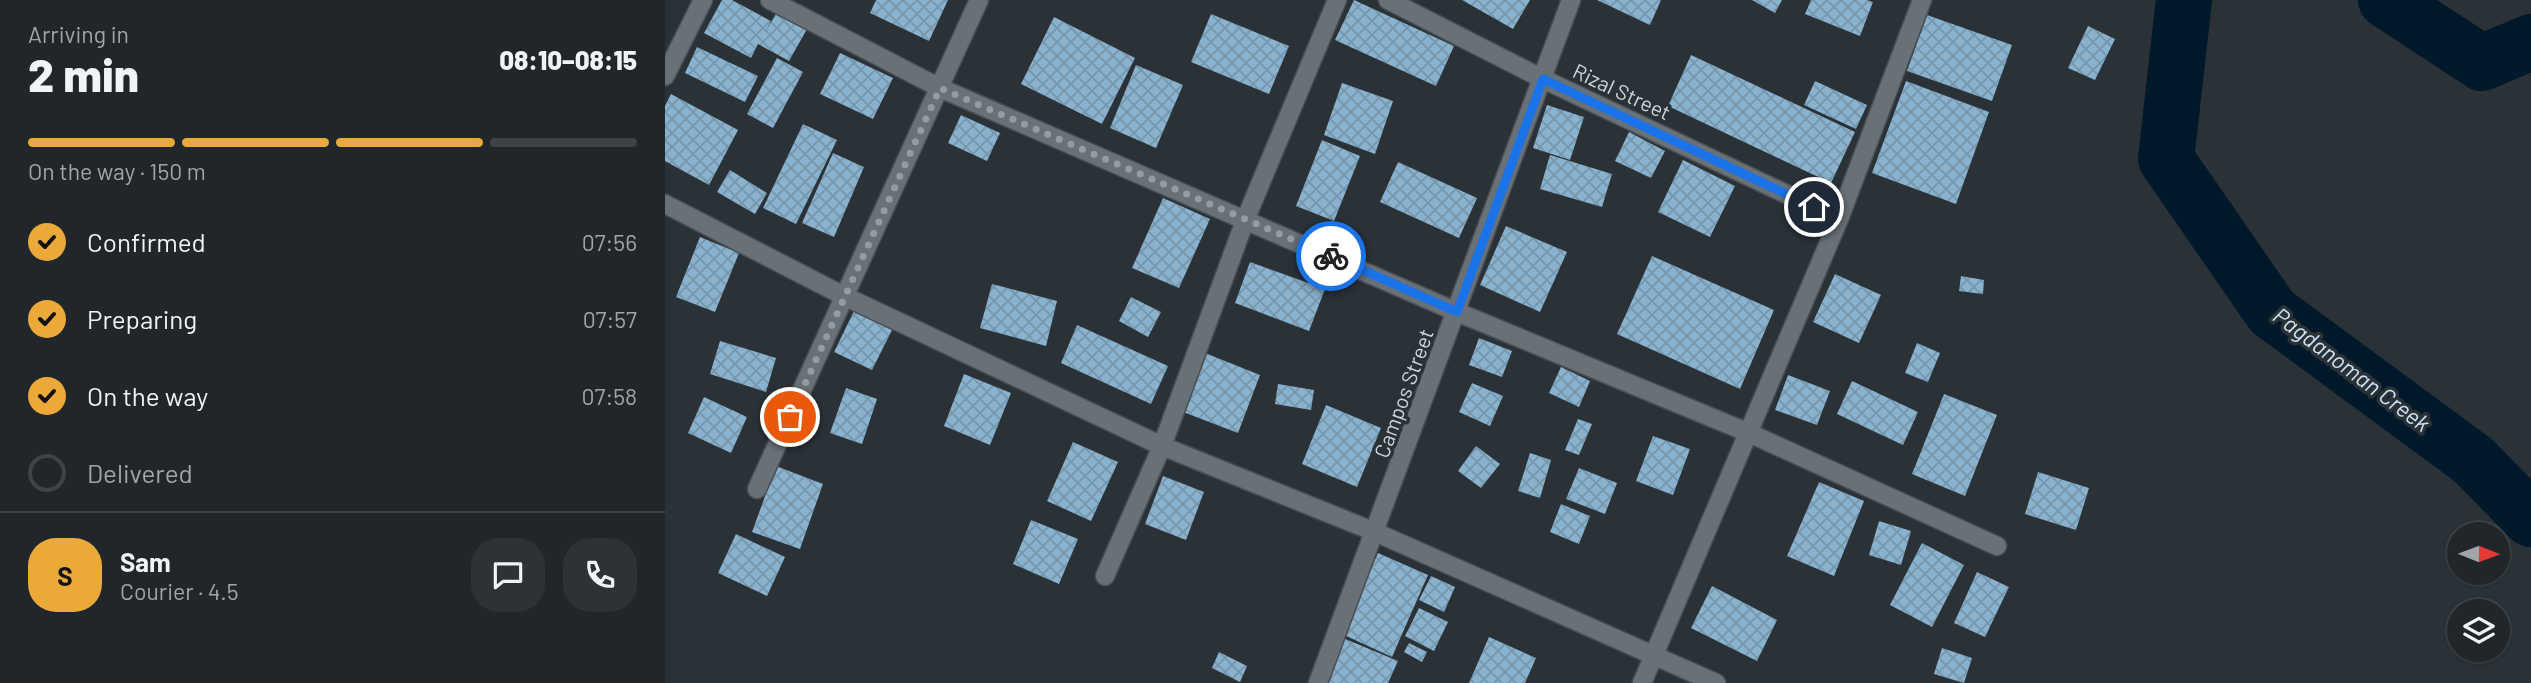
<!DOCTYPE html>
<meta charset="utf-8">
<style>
body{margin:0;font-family:Barlow,sans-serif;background:#2d3236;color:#f1f3f6;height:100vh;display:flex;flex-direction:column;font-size:26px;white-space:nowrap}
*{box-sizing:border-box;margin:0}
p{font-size:23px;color:#a2a5a8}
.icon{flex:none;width:38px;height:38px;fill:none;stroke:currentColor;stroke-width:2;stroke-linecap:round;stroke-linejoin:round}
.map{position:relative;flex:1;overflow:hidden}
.details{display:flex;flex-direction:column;background:#20262a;width:665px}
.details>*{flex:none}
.needle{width:46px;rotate:91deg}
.buttons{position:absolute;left:1782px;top:522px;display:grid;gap:14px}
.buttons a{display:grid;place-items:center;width:63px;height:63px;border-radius:50%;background:#20262a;box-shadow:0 2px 5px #0004,0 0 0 2px #3d4347;font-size:35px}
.pin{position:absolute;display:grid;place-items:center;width:60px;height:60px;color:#fff;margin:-30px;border:4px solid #fff;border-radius:50%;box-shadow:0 2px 7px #0007}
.courier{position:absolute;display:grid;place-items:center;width:70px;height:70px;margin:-35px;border:5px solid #1a73e8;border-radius:50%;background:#fff;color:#222;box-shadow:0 2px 9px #0007}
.overview em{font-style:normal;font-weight:800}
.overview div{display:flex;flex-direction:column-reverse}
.overview{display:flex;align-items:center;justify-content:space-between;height:119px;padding:0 28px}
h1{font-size:46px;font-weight:800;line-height:52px}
.bar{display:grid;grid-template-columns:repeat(4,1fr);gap:10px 7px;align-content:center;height:84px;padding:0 28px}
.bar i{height:9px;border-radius:5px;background:#3d4347}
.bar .current{background:#eba939}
.bar p{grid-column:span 4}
.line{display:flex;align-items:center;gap:18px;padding:0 28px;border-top:2px solid #3d4347}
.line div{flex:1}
.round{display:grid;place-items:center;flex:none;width:74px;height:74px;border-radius:28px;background:#2d3236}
ol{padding:0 28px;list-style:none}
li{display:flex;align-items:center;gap:21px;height:77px}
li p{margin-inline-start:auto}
li .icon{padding:7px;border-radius:50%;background:#eba939;color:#111;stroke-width:4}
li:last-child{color:#a2a5a8}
li i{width:38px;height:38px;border:4px solid #3d4347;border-radius:50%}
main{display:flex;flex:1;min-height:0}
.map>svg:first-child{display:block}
</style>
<main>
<section class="details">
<div class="overview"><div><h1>2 min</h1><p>Arriving in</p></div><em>08:10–08:15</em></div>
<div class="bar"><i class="current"></i><i class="current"></i><i class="current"></i><i></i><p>On the way · 150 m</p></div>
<ol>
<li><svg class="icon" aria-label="check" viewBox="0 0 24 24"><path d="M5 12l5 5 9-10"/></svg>Confirmed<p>07:56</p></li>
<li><svg class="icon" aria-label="check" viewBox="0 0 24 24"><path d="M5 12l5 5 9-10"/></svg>Preparing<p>07:57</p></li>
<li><svg class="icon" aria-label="check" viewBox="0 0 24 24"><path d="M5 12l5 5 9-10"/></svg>On the way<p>07:58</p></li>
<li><i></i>Delivered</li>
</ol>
<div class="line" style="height:126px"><b class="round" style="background:#eba939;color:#111">S</b><div><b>Sam</b><p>Courier · 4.5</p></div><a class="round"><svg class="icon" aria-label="chat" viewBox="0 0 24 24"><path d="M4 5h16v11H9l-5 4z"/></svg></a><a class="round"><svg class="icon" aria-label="phone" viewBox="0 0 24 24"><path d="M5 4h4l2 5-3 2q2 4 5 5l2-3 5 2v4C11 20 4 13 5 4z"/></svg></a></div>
</section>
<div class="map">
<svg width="1866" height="683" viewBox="0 0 1866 683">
<defs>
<pattern id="building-cross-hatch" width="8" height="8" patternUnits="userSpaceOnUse" patternTransform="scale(1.75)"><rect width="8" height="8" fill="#89b2ce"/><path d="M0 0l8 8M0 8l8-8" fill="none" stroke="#7696ab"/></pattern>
</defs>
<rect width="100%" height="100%" fill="#2a3238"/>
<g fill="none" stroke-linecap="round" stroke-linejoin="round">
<!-- river -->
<path stroke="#00192a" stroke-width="56" d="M1519,0L1501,159L1607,312L1808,460L1866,519
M1721,0L1817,63L1866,42"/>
</g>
<!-- building -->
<path fill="url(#building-cross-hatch)" d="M57,0H67L106,21L99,34L112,12L142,29L124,61L93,44L86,58L39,33Z
M211,0H283L264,41L205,13Z
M689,0L789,46L771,86L670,40Z
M797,0H865L848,29Z
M932,0H996L985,25Z
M1087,0H1117L1110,13Z
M1146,0H1202L1208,2L1195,36L1140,14Z
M546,14L624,46L604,94L526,62Z
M1262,15L1347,45L1327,101L1242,71Z
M389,17L470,58L437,124L356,84Z
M1423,26L1450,39L1430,80L1403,68Z
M32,47L93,76L80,102L20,73Z
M175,53L228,78L208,119L155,94Z
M1026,55L1190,132L1166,183L1003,106Z
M112,58L138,72L108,128L82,114Z
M471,65L518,85L491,148L445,128Z
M1150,81L1202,105L1191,129L1139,105Z
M1241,81L1324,112L1291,204L1207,173Z
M677,83L728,101L710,154L659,135Z
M6,94L73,130L44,185L0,161V106Z
M882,105L919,117L905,160L868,148Z
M296,115L335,133L322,161L283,143Z
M138,124L172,140L131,224L98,208Z
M964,132L1000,151L986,178L950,161Z
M657,140L695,156L669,221L631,206Z
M168,153L199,167L169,237L137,223Z
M885,155L947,174L937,207L875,189Z
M1018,160L1070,186L1045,237L993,212Z
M733,162L812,198L794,238L715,202Z
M65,170L102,193L90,214L52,192Z
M498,198L545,219L514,288L467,268Z
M841,226L902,252L875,312L815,285Z
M35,237L74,253L50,312L11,297Z
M987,256L1109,310L1075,389L952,334Z
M585,262L660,289L644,331L570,303Z
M1170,274L1216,295L1194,343L1148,322Z
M1296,276L1319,280L1318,294L1294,291Z
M327,284L392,301L381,346L315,328Z
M466,297L496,312L483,337L454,321Z
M190,309L228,328L207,370L169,352Z
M412,325L503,366L486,404L396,363Z
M814,338L847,351L837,377L804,365Z
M55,341L111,358L101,392L45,374Z
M1252,343L1275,353L1263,382L1240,373Z
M540,353L595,375L573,433L518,412Z
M896,367L925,381L914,407L884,393Z
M299,374L346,393L325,445L279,426Z
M1123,375L1165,391L1152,425L1110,410Z
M1187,381L1253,412L1238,445L1172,414Z
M807,383L838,396L825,426L794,412Z
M613,384L649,390L646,410L610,404Z
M181,388L212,399L197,444L165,433Z
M1279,394L1332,415L1300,496L1247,474Z
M39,397L82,417L66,453L23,433Z
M661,405L716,428L692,487L637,464Z
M913,419L927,424L914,455L900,450Z
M988,436L1025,449L1008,495L971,481Z
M408,442L453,462L426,521L382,501Z
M811,446L835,464L816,488L793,471Z
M865,453L886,460L875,498L853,491Z
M111,466L158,484L135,549L87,532Z
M914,468L952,483L940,514L901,499Z
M1373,472L1424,488L1411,530L1360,514Z
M498,476L539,492L521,540L480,524Z
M1154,482L1199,501L1169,576L1122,556Z
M896,504L925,516L914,544L885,532Z
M366,520L413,539L394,584L348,564Z
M1214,521L1246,531L1236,565L1204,555Z
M71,534L120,557L102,596L53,573Z
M1257,543L1299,565L1267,627L1225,605Z
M713,553L763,575L727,657L677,634Z
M1312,572L1344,587L1320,637L1289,623Z
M766,576L790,587L779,612L754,600Z
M1047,586L1112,620L1092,661L1026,628Z
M754,608L783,622L769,651L740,636Z
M824,637L871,658L860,683H804Z
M678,638L733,661L723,683H659Z
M744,643L762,652L757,662L739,652Z
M1277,648L1307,658L1299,683L1269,674Z
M554,652L582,666L575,682L547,668Z"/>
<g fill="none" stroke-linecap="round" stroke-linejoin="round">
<!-- street casing -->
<g stroke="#484e53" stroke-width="21">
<path id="street" d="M105,0L275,88L792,312L1084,433L1332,546
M723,0L878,79L1174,219
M0,76L38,0
M0,204L179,296L497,446L710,532L1051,683
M92,489L314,0
M440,576L497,446L581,218L672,0
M653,683L906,0
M977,683L1174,219L1257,0"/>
</g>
<!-- street -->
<use href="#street" stroke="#687178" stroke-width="18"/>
</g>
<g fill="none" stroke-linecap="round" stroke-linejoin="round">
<!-- done -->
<path stroke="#959ca0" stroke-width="7" stroke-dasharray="0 12.6" d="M125,417L275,88L666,256"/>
<!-- route -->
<path stroke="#1a73e8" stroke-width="9" d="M666,256L792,312L878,79L1149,207"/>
</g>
<g text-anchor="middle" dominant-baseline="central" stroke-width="7" stroke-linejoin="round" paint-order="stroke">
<!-- street labels -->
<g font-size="21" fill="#cfd5d8" stroke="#2a3238">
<text transform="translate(957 91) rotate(25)">Rizal Street</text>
<text transform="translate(738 393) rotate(-70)">Campos Street</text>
</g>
<!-- water labels -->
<g font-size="23" font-style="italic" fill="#cbe3f5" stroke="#2a3238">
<text transform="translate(1687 369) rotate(37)">Pagdanoman Creek</text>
</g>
</g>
</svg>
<div class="buttons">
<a><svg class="needle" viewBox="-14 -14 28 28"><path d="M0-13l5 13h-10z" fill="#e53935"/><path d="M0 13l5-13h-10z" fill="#a2a5a8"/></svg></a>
<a><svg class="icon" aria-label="layers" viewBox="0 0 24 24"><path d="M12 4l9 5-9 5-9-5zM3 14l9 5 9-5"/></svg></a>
</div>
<div class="pin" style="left:125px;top:417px;background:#ea580c"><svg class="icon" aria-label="bag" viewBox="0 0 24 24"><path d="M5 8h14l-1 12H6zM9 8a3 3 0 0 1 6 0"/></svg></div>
<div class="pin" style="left:1149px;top:207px;background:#1f2937"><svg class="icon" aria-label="home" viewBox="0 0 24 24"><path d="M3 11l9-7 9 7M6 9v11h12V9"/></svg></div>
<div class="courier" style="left:666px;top:256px"><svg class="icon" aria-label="bike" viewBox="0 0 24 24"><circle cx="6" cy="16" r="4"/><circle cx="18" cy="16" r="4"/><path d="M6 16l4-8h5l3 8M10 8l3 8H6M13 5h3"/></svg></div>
</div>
</main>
